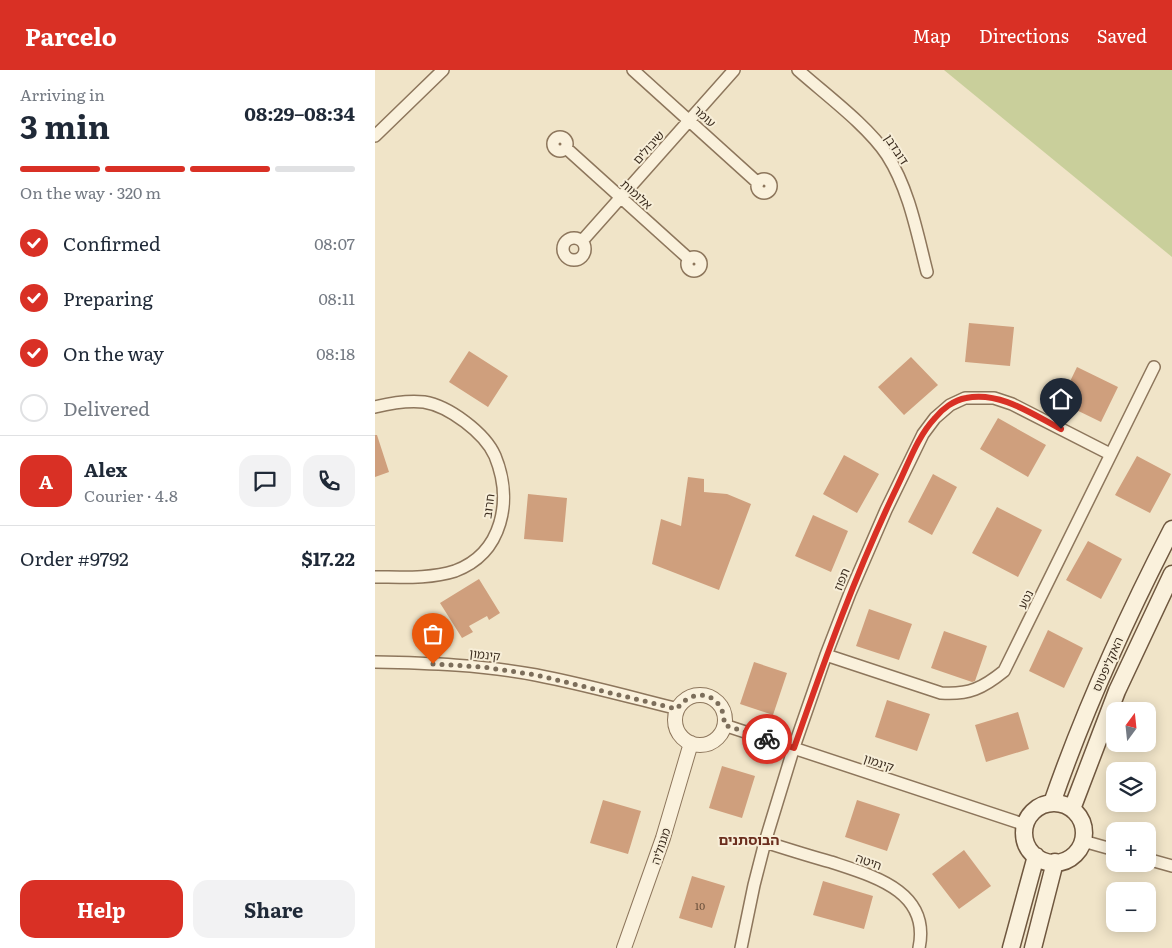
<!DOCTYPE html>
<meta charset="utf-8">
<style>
body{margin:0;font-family:Literata,"Noto Sans Hebrew",serif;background:#f2f2f3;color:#1f2937;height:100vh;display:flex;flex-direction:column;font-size:19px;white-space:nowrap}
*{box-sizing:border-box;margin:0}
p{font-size:16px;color:#747a83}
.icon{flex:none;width:28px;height:28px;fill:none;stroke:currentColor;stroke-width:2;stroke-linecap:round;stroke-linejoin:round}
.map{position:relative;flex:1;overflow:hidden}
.panel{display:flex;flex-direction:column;background:#fff;width:375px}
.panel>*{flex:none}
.needle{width:32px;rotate:15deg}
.tools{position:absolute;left:731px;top:632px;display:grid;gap:10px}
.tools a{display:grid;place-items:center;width:50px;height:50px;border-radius:10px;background:#fff;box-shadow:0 2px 12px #0003;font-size:25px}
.pin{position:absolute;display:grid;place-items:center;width:42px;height:42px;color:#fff;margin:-51px -21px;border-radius:50% 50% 50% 0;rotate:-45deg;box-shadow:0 0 5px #0007}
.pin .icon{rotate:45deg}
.courier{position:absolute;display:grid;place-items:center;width:50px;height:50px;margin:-25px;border:4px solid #d93025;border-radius:50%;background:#fff;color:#222;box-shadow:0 1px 6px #0007}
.headline em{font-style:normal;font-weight:700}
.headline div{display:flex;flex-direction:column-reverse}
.headline{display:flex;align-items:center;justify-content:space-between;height:85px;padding:0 20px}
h1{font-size:32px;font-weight:700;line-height:38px}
.bar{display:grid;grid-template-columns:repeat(4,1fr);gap:8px 5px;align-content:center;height:60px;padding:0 20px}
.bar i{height:6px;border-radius:4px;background:#e0e1e3}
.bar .on{background:#d93025}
.bar p{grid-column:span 4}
.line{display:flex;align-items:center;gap:12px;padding:0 20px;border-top:1px solid #e0e1e3}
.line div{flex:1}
.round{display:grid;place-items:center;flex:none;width:52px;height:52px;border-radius:15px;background:#f2f2f3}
ol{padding:0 20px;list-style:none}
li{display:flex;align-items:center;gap:15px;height:55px}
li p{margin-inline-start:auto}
li .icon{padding:5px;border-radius:50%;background:#d93025;color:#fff;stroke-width:4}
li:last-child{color:#747a83}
li i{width:28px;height:28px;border:2px solid #e0e1e3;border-radius:50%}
.action{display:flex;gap:10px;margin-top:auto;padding:10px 20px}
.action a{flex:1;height:58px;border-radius:15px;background:#d93025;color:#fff;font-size:20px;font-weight:700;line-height:58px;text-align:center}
.action a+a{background:#f2f2f3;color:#1f2937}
header{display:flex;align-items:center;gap:30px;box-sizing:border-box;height:70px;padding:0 25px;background:#d93025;color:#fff}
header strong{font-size:24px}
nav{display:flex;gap:28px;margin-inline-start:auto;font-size:18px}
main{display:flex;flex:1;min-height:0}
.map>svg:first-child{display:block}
</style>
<header>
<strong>Parcelo</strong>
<nav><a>Map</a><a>Directions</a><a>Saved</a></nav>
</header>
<main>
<section class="panel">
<div class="headline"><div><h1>3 min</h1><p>Arriving in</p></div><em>08:29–08:34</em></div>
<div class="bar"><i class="on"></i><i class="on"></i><i class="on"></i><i></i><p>On the way · 320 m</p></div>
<ol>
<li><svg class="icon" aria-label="check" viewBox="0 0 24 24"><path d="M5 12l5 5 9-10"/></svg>Confirmed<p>08:07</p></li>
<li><svg class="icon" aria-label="check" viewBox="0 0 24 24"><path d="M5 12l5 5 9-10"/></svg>Preparing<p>08:11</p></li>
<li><svg class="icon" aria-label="check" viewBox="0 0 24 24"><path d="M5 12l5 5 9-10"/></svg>On the way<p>08:18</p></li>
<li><i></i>Delivered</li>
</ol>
<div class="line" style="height:90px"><b class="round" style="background:#d93025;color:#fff">A</b><div><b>Alex</b><p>Courier · 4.8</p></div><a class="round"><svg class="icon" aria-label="chat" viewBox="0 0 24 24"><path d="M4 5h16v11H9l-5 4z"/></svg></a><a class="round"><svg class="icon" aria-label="phone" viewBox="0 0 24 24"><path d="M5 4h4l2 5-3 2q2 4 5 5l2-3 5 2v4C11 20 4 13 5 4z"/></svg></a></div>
<div class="line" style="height:65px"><div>Order #9792</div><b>$17.22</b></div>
<div class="action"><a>Help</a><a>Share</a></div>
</section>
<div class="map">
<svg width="797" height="878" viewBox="0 0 797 878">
<rect width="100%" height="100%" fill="#f0e4c8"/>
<!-- green -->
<path fill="#c9cf9b" d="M569,0H797V187Z"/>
<!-- building -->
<path fill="#cf9f7d" d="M594,253L639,257L635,296L590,292Z
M94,281L133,306L113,337L74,312Z
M536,287L563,315L529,345L503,317Z
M702,297L743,317L726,352L685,332Z
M623,348L671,375L653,407L605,379Z
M0,365H2L14,402L0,407Z
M469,385L504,404L482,443L448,424Z
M762,386L796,404L775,443L740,425Z
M558,404L582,417L557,465L533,452Z
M313,407L329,409V422L352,424L376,434L344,520L277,494L286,449L306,456Z
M153,424L192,428L188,472L149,469Z
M622,437L667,460L643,507L597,483Z
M438,445L473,461L456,502L420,486Z
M713,471L747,489L726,529L691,510Z
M104,509L125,543L114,550L112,546L94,556L98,562L87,568L65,533Z
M494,539L537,554L524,590L481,576Z
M673,560L708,578L689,618L654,601Z
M569,561L612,576L600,611L597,612L556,598Z
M379,592L412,603L398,645L365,634Z
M512,630L555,644L542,681L500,667Z
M643,642L654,679L611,692L600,655Z
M347,696L380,706L367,748L334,738Z
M228,730L266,741L253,784L215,773Z
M482,730L525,744L512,781L470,767Z
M589,780L616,816L584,839L557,804Z
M317,806L350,816L337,858L304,848Z
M448,811L498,826L489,859L438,845Z"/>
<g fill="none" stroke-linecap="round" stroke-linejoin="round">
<!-- minor casing -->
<g stroke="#8d765c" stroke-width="14">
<path id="minor" d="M258,0L383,113
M423,0C451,25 492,55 512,85C534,119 542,163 552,202
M0,66L68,0
M178 74a7 7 0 1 1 14 0a7 7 0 1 1-14 0Z
M191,78L314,189
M382 116a7 7 0 1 1 14 0a7 7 0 1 1-14 0Z
M188 179a11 11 0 1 1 22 0a11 11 0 1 1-22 0Z
M207,171L359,0
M312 194a7 7 0 1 1 14 0a7 7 0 1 1-14 0Z
M0,337C16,333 32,330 49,332C74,336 110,363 120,386C138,430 128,483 80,501C55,509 26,507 0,507
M451,585L566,623C594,625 608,618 629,601L779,297
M0,592C54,593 108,595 161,605C208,614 255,627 303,639
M349,655L651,755
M708,771L740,780
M390,772C412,779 434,786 456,792C498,806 556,821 544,878
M772,789L797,796
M366,878L379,815L390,772L419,677L451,585L475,523L511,440L548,364L560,348L575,335L590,328H619L637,334L735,384"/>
</g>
<!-- tertiary casing -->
<g stroke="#8d765c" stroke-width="16">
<path id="tertiary" d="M300 650a25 25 0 1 1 50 0a25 25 0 1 1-50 0Z
M249,878L288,768L316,673"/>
</g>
<!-- secondary casing -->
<g stroke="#6f573f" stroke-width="19">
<path id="secondary" d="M677,733C710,638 751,548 797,459
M649 763a30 30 0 1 1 60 0a30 30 0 1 1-60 0Z
M697,739L742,621L797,504
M636,878L661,786
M658,878L680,792"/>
</g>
<!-- minor -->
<use href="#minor" stroke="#faf1dc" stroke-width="11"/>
<!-- tertiary -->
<use href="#tertiary" stroke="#faf1dc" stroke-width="14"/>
<!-- secondary -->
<use href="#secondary" stroke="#faf1dc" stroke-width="16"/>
</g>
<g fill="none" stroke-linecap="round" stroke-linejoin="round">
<!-- done -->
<path stroke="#7c6e5b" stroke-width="5" stroke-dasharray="0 9" d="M58,594L108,597L161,605L302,639C319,614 351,625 349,655L392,669"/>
<!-- route -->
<path stroke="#d93025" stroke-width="6" d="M392,669L419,678C450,589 481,502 522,417C533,395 542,367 560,348C567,339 579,330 591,328C625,321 657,344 686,359"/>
</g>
<g text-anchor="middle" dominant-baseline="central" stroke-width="4" stroke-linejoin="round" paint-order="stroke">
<!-- number labels -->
<g font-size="10" fill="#624a37">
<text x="325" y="835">10</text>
</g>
<!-- street labels -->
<g font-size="12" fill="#3d2e20" stroke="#f7eed8">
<text transform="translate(330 46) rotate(42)">עומר</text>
<text transform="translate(273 77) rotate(-48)">שיבולים</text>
<text transform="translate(522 79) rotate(57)">דובדבן</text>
<text transform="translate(262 124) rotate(42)">אלומות</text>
<text transform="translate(113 436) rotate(-82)">חרוב</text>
<text transform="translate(466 509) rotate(-67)">תפוז</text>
<text transform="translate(650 529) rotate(-64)">נטע</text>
<text transform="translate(110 584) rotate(6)">קינמון</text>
<text transform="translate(732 594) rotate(-66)">האקליפטוס</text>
<text transform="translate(504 692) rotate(19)">קינמון</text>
<text transform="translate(285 776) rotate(-72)">מגנוליה</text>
<text transform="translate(494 791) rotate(20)">חיטה</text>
</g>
<!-- neighbourhood labels -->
<g font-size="14" font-weight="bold" fill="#6b2e1e" stroke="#f7eed8">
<text x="374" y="769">הבוסתנים</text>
</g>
</g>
</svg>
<div class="tools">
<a><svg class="needle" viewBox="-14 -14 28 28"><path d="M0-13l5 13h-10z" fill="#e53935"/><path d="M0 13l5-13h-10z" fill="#747a83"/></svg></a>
<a><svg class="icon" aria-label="layers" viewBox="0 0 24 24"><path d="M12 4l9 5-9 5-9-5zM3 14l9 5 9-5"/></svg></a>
<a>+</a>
<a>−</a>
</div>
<div class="pin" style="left:58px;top:594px;background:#ea580c"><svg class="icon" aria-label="bag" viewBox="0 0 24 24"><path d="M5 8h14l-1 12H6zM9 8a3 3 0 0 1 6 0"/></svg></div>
<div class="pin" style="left:686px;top:359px;background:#1f2937"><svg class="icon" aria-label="home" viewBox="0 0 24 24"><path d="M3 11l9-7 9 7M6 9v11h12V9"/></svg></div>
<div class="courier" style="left:392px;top:669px"><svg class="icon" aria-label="bike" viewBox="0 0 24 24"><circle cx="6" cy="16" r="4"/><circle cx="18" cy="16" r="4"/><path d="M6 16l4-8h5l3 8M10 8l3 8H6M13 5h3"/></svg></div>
</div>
</main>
